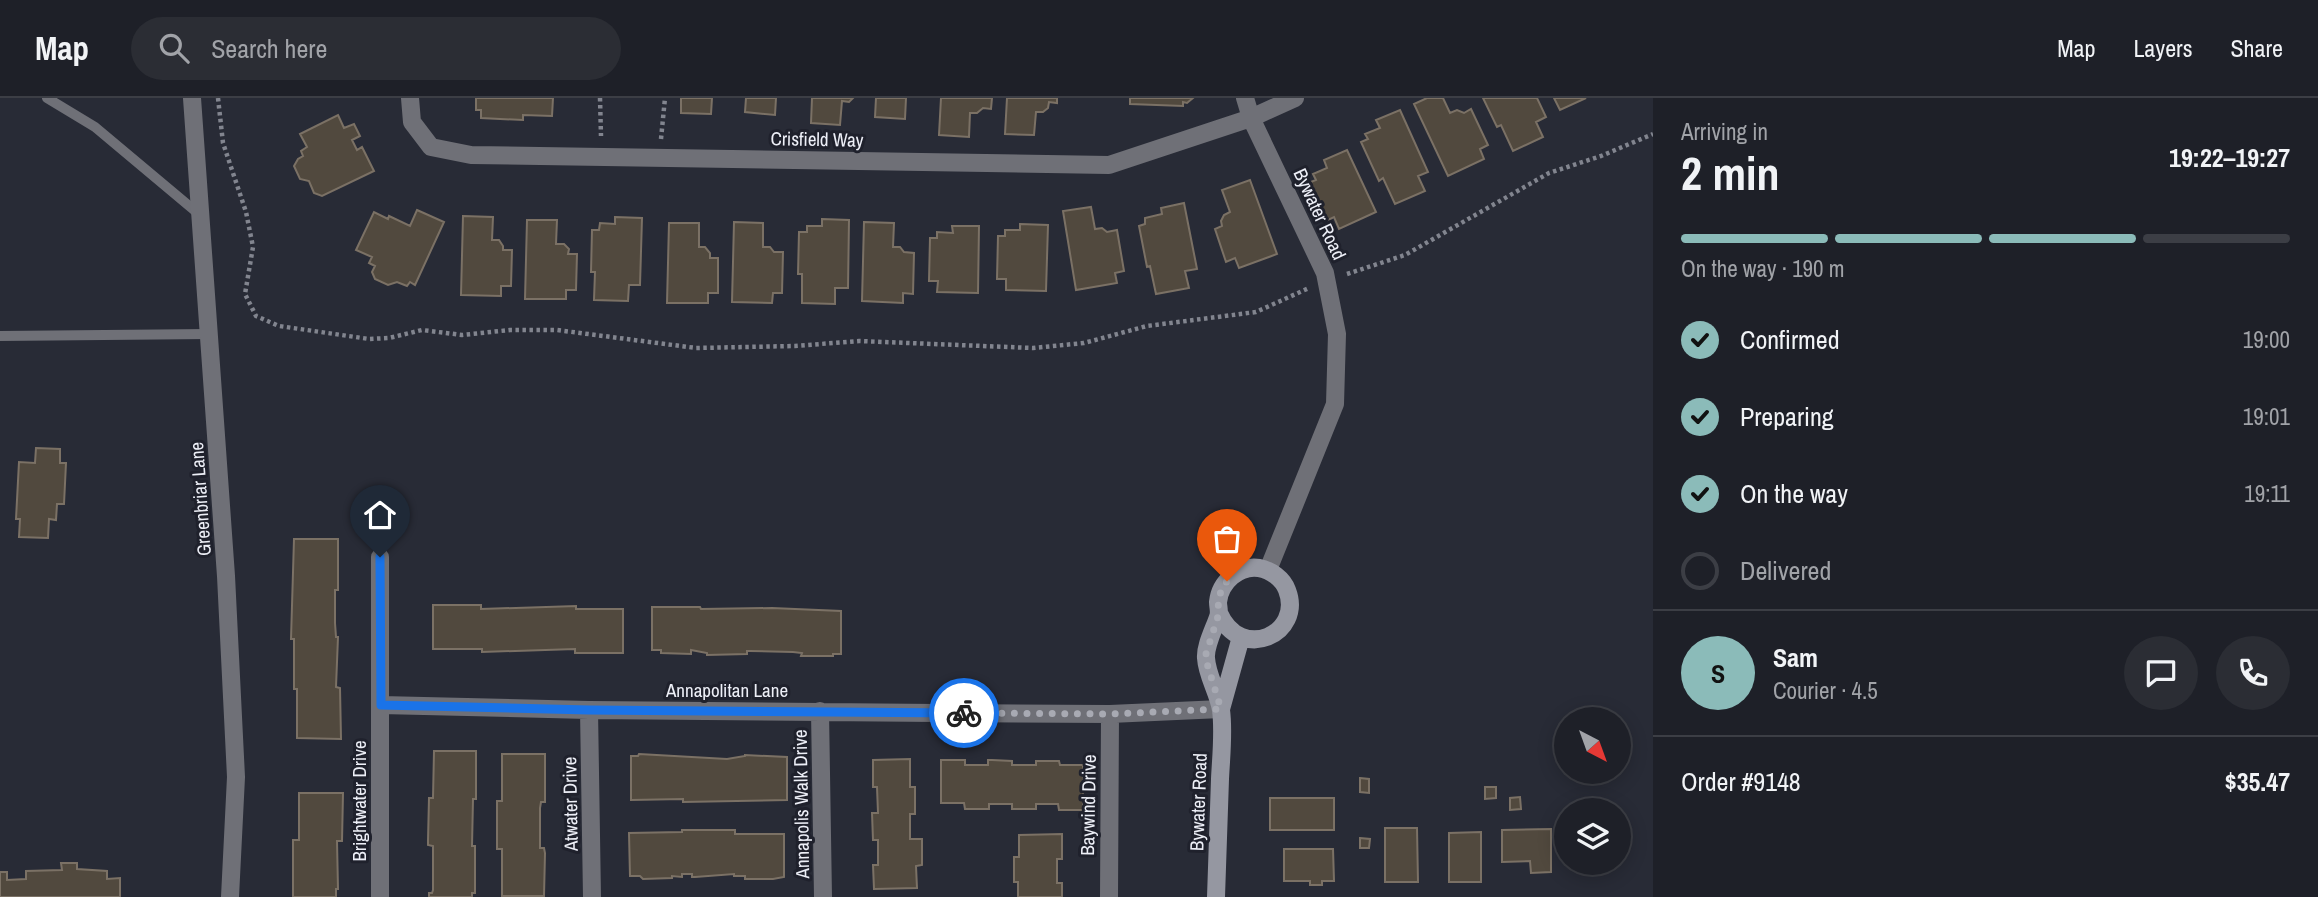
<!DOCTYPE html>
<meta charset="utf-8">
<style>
body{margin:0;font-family:"Archivo Narrow",sans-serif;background:#2b2d34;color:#f1f3f6;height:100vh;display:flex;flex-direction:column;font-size:26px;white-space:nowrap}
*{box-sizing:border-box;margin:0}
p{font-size:23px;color:#a1a3a8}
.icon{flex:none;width:38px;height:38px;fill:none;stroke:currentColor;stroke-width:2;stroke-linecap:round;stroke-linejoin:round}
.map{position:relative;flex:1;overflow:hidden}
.panel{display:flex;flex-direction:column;background:#1e2028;width:665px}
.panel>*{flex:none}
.needle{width:46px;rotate:139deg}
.fabs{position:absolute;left:1554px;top:609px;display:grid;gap:14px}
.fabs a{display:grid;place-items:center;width:77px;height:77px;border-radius:50%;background:#1e2028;box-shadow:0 4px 18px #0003,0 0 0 2px #3c3e45;font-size:35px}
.pin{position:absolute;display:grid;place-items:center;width:60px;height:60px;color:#fff;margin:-72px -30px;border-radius:50% 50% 50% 0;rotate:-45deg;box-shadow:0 0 7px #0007}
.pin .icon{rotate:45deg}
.courier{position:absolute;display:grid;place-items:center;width:70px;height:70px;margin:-35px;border:5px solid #1a73e8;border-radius:50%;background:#fff;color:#222;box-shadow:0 2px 9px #0007}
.summary em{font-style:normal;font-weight:800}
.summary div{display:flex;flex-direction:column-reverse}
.summary{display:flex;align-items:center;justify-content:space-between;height:119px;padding:0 28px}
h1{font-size:46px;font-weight:800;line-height:52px}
.bar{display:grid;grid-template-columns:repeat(4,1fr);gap:10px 7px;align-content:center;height:84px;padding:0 28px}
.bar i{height:9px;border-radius:5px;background:#3c3e45}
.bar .selected{background:#8bbbb9}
.bar p{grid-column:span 4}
.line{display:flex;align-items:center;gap:18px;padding:0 28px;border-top:2px solid #3c3e45}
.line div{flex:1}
.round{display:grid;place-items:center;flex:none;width:74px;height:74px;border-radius:37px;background:#2b2d34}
ol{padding:0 28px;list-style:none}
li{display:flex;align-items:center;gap:21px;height:77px}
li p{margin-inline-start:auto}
li .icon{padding:7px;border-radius:50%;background:#8bbbb9;color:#111;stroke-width:4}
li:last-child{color:#a1a3a8}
li i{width:38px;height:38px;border:4px solid #3c3e45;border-radius:50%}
header{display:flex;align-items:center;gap:42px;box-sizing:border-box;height:98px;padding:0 35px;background:#1e2028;border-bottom:2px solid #3c3e45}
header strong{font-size:33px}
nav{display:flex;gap:38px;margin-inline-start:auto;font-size:24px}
.search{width:490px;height:63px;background:#2b2d34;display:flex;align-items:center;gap:18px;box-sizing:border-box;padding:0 24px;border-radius:38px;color:#a1a3a8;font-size:26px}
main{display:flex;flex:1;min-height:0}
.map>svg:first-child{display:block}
</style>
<header>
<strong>Map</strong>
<div class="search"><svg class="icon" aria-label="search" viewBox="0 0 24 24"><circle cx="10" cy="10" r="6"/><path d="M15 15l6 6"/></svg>Search here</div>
<nav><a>Map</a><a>Layers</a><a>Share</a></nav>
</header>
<main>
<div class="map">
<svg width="1653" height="799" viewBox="0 0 1653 799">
<rect width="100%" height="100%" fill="#282b36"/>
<!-- building -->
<path fill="#51493e" stroke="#7b7165" stroke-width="2" d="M476,0H553L552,18L523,17V22L481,20V12H476Z
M681,0H712L711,16L681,15Z
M746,0H776L775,17L745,14Z
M812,0H853L849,4L842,3L840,27L811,25Z
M876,0H906L905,21L875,19Z
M941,0H992L991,11L983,10L977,15H970L969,39L939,37Z
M1007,0H1057V5L1049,4L1048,10L1043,14H1036L1034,37L1005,36Z
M1130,0H1193L1187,5L1183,4V8L1130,6Z
M1427,0H1443L1450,15L1457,12L1464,15L1471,11L1488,47L1480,51L1484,61L1448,78L1414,6Z
M1483,0H1537L1546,19L1536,24L1543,39L1513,53L1501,27L1497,29Z
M1554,0H1586L1560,12Z
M1400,12L1428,74L1418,78L1425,93L1395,106L1383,80L1379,83L1361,44L1368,41L1365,36L1380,30L1376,22Z
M338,17L344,30L354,26L360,38L352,42L357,52L362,49L374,73L322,98L314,95L309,83L300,81L294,68L298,61L303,58L301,53L307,49L300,36Z
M1347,52L1376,114L1339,131L1334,119L1326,123L1308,85L1316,82L1313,76L1327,70L1324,62Z
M1250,82L1277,156L1239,170L1235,160L1226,164L1215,131L1222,128L1221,123L1224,117L1230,114L1222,92Z
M1184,105L1197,171L1185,173L1189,190L1156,196L1150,168L1147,169L1139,128L1145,126V120L1162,116L1161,110Z
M1091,109L1095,131L1102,130L1107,134L1117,132L1124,173L1115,175L1117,185L1076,192L1063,113Z
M417,112L444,124L415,187L410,184L407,188L397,184L388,187L375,181L372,174L375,168L369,165L372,159L356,152L374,114L388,121L389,118L410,128Z
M463,118L493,119L492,142H499L503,148V152H512L511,188H501V198L461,197Z
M615,119L642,120L640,187H629L628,203L594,202L595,174H591L592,132H599L600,125L615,126Z
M822,121L849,122L848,190H835V206L802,205V176H798L799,134H807V128H822Z
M527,122H557L556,146H564L569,151L568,156H577L576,192H566V201H525Z
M734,124L763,125V149H770L774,154H783L782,195H773L772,205L732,204Z
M864,124L894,125L893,149H900L904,154L914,155L913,196L903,195V205L862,203Z
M669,125H699V149H705L710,155V160H718V195H708V205H667Z
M1020,126L1048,127L1046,193L1006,192V181H997L998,138H1005V132H1020Z
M952,128H979L978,195L937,194L938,183H929L930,140H937V134L953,135Z
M36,350L60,351V365H66L64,406H57L56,422L49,421L48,440L19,439L20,421H16L19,364L35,365Z
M294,441H338V492H335V525L336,539H338L336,589L340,590L341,641L297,640V591H294V541H291Z
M433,507H481V511L576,508V511H623V555H575V551L482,554V551H433Z
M652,509H700L701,511L772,510L841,513V556H833V558H801L802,555L793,554L750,553H747V556L707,557V555L691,552V556L661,555V552H652Z
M434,653H476V701H473L472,748H475V795H472V799H429V795H432L433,792V748L428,747V743L429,700H433Z
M502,656H545V704H541L540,710V750H544L545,755L544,798H502V751H497V703H502Z
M639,656L727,661L745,658V657L787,659V702L683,704V701L631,702V658H638Z
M910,661V689H915V716H910V741H922V767L916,768L917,790L874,791L873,767H878V742H873L872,715H878L877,689H873V662Z
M941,662H965V667H988V662H992L1012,663V667H1036V663H1059L1060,667H1083V712H1059L1058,706H1036V711H1012V706H989V711H965L964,705H941Z
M1360,680L1369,681V695L1360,694Z
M1485,689H1496V700L1485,701Z
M299,695H343L342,743H337L338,791H336V799H293V742H299Z
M1520,699L1521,711L1510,712V700Z
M1270,700H1334V732H1270Z
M1385,730H1417L1418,784H1385Z
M1551,731V774L1531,775L1530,763L1502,764V732Z
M682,732H735V736H784V779L773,781H745V778H734V776L695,779H692V776H682V779L672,778V780L643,781L640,778H630L629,735L682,734Z
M1481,734V784H1449V735Z
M1062,736V761H1057V785H1062V799H1018V784H1014V759H1019V737Z
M1360,740L1370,741L1369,750H1360Z
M1284,751H1333L1334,783H1322V787H1310V783H1284Z
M61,765H77V771L107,773V781L120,780V799H0V774H7V782L26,781V773L62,772Z"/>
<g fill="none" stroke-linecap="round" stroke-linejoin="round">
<!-- path -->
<path stroke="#82858f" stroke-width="4.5" stroke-dasharray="3.5 3.5" stroke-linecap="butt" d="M218,0L223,45L246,114L253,149L245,196L256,218L279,228L369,241L389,240L422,232L462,237L510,232H557L696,250L795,248L859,243L1033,250L1084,245L1147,228L1256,214L1309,190
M600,0L601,38
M661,41L665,0
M1347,176L1405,157L1549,75L1601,58L1653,36"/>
<!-- lane -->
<path stroke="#6f7077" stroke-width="10" d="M47,0L95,29L200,117
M0,238L209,236"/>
<!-- street -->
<path stroke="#6f7077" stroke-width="18" d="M192,0L226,478L236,679L230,799
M410,0L412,24L431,49L471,57L1109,67L1251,20L1295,0
M1245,0L1251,20L1325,175L1337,236L1335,306L1268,472
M381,607L589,612L938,615L1110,616L1221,611
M589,612L592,799
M820,613L823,799
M380,799V459
M1109,799L1110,616"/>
<!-- secondary -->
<path stroke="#9597a1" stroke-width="18" d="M1221,611L1241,539
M1216,799C1217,760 1219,721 1220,681C1221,659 1224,634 1221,612C1218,594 1207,578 1206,560C1205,548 1214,531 1218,519C1220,514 1218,509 1218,504C1220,484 1239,467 1259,470C1271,472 1283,481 1287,492C1304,536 1241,565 1219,515"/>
</g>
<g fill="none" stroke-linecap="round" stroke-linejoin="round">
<!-- done -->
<path stroke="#a8aab3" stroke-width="7" stroke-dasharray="0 12.6" d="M964,615L1110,616L1221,611L1205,559L1219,515L1218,504L1221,493L1227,483"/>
<!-- route -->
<path stroke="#1a73e8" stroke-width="9" d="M380,459L381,607L589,612L964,615"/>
</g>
<g text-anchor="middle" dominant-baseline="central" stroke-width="6" stroke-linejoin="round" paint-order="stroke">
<!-- street labels -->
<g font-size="19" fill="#edeff7" stroke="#1f212c">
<text transform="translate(817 41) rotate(1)">Crisfield Way</text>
<text transform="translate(1320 116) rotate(65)">Bywater Road</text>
<text transform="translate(200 401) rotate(-94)">Greenbriar Lane</text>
<text x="727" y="592">Annapolitan Lane</text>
<text transform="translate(359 703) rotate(-90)">Brightwater Drive</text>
<text transform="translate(1198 704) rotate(-88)">Bywater Road</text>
<text transform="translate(570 706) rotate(-91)">Atwater Drive</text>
<text transform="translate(801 706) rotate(-91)">Annapolis Walk Drive</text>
<text transform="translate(1088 707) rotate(-89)">Baywind Drive</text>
</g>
</g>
</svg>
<div class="fabs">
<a><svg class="needle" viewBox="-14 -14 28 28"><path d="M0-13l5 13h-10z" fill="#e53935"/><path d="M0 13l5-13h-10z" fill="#a1a3a8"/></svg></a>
<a><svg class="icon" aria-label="layers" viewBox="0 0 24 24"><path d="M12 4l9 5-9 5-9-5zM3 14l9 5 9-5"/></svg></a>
</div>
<div class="pin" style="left:1227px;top:483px;background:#ea580c"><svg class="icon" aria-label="bag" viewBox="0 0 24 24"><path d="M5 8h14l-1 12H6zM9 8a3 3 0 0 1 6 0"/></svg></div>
<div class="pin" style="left:380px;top:459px;background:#1f2937"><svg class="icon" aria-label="home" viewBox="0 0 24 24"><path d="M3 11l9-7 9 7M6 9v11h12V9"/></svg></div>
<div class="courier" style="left:964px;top:615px"><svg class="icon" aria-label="bike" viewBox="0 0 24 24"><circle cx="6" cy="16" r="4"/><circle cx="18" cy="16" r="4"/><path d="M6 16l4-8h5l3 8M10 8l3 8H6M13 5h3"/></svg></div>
</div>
<section class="panel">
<div class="summary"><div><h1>2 min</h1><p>Arriving in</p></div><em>19:22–19:27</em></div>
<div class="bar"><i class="selected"></i><i class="selected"></i><i class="selected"></i><i></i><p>On the way · 190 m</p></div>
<ol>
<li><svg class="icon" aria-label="check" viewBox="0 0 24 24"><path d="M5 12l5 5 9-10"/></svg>Confirmed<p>19:00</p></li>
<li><svg class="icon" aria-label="check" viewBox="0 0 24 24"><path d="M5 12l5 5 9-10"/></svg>Preparing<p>19:01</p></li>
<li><svg class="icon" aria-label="check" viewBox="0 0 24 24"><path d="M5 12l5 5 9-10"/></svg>On the way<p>19:11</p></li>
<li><i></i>Delivered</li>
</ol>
<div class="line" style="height:126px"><b class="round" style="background:#8bbbb9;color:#111">S</b><div><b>Sam</b><p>Courier · 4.5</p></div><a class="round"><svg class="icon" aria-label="chat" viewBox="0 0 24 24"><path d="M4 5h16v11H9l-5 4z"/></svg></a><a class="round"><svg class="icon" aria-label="phone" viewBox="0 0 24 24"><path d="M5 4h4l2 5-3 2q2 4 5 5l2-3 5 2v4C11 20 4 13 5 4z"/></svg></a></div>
<div class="line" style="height:91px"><div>Order #9148</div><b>$35.47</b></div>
</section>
</main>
